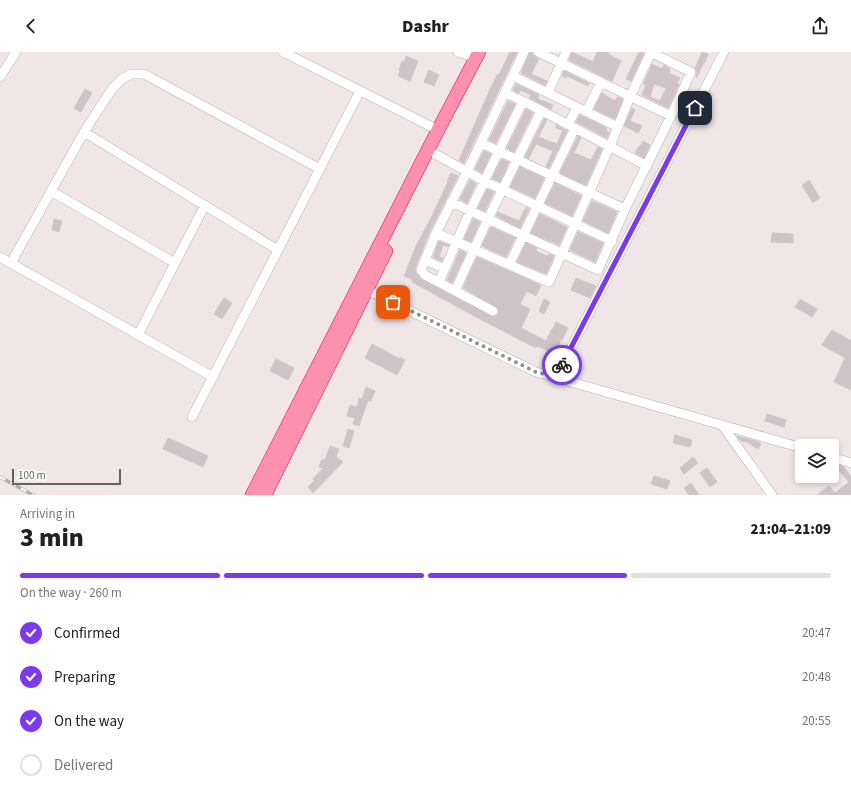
<!DOCTYPE html>
<meta charset="utf-8">
<style>
body{margin:0;font-family:"Source Sans 3",sans-serif;background:#f2f2f2;color:#202124;height:100vh;display:flex;flex-direction:column;font-size:15px;white-space:nowrap}
*{box-sizing:border-box;margin:0}
p{font-size:13px;color:#757577}
.icon{flex:none;width:22px;height:22px;fill:none;stroke:currentColor;stroke-width:2;stroke-linecap:round;stroke-linejoin:round}
.map{position:relative;height:443px;overflow:hidden}
.panel{display:flex;flex-direction:column;background:#fff;flex:1}
.panel>*{flex:none}
.buttons{position:absolute;left:795px;top:387px;display:grid;gap:8px}
.buttons a{display:grid;place-items:center;width:44px;height:44px;border-radius:4px;background:#fff;box-shadow:0 2px 6px #0003;font-size:20px}
.scale{position:absolute;left:12px;bottom:10px;width:109px;box-sizing:border-box;padding-left:4px;border:2px solid #5e6662;border-top:0;font-size:11px;line-height:14px;white-space:nowrap;color:#5e6662;-webkit-text-stroke:3px #fff;paint-order:stroke}
.pin{position:absolute;display:grid;place-items:center;width:34px;height:34px;color:#fff;margin:-17px;border-radius:8px;box-shadow:0 2px 6px #0006}
.courier{position:absolute;display:grid;place-items:center;width:40px;height:40px;margin:-20px;border:3px solid #7c3aed;border-radius:50%;background:#fff;color:#222;box-shadow:0 1px 5px #0007}
.overview em{font-style:normal;font-weight:800}
.overview div{display:flex;flex-direction:column-reverse}
.overview{display:flex;align-items:center;justify-content:space-between;height:68px;padding:0 20px}
h1{font-size:26px;font-weight:800;line-height:30px}
.bar{display:grid;grid-template-columns:repeat(4,1fr);gap:6px 4px;align-content:center;height:48px;padding:0 20px}
.bar i{height:5px;border-radius:3px;background:#e0e0e0}
.bar .selected{background:#7c3aed}
.bar p{grid-column:span 4}
ol{padding:0 20px;list-style:none}
li{display:flex;align-items:center;gap:12px;height:44px}
li p{margin-inline-start:auto}
li .icon{padding:4px;border-radius:50%;background:#7c3aed;color:#fff;stroke-width:4}
li:last-child{color:#757577}
li i{width:22px;height:22px;border:2px solid #e0e0e0;border-radius:50%}
header{display:flex;justify-content:space-between;align-items:center;height:52px;padding:0 20px;background:#fff;font-size:18px;font-weight:800}
.map>svg:first-child{display:block}
</style>
<header><svg class="icon" aria-label="back" viewBox="0 0 24 24"><path d="M15 5l-7 7 7 7"/></svg>Dashr<svg class="icon" aria-label="share" viewBox="0 0 24 24"><path d="M12 15V3M7 8l5-5 5 5M5 13v7h14v-7"/></svg></header>
<div class="map">
<svg width="851" height="443" viewBox="0 0 851 443">
<rect width="100%" height="100%" fill="#f0e6e8"/>
<!-- building -->
<path fill="#cec4c8" stroke="#d5c4ca" fill-rule="evenodd" d="M510,0H517L464,111L459,108L492,33L498,22L499,23Z
M530,0H532L533,4L539,7L531,22L547,29L545,33L521,21Z
M572,0L593,10L597,0H609L608,2L621,9L612,29L569,8Z
M639,0L644,1L631,29L626,27Z
M702,0L708,2L705,11L704,10L697,25H696L697,20L695,16Z
M406,4L418,9L410,29L398,24L400,19L399,18L402,9L404,10Z
M652,12L662,17L664,13L670,17L669,21L680,26L677,31L679,32L668,56L642,43L646,33L643,32ZM654,32L666,36L660,49L650,45Z
M429,18L439,23L434,34L424,30Z
M564,19L589,31L588,34L567,24L566,26L562,24Z
M516,32L539,43L538,47L553,53L551,57L529,46L531,43L520,38L519,41L513,38Z
M85,37L92,41L81,60L74,56Z
M602,41L615,49L617,45L623,47L615,67L594,57Z
M508,49L515,52L496,91L489,88Z
M632,56L635,58L630,69L642,74L638,81L624,74Z
M526,57L533,61L514,100L507,96Z
M580,63L607,76L606,79L609,80L607,86L576,70Z
M544,67L547,68L538,85L557,92L563,78L556,76V73L567,79L549,116L546,114L553,99L536,92L529,106L525,105Z
M578,84L581,86L574,101L591,108L598,95L602,97L586,133L560,121Z
M643,89L650,93L644,106L635,101L639,94L640,95Z
M484,99L491,102L482,121L475,117Z
M502,107L509,110L500,130L492,126Z
M520,115L544,126L535,146L510,135Z
M451,121L458,124L430,179L415,216L416,221L422,228L493,265L496,264L498,262L499,259L498,256L463,236L477,205L541,233L536,244L527,239L520,252L530,257L521,276L546,289L552,277H553L556,270L568,276L562,288L561,287L556,302L537,294L536,296L478,266L412,230L413,228L404,224L416,194L432,164L448,130L447,129Z
M470,128L476,132L467,151L460,147Z
M809,128L820,146L813,151L802,133Z
M555,131L581,144L572,164L545,151Z
M487,137L494,140L485,159L478,156Z
M592,149L617,160L608,181L583,169Z
M526,155L529,157L520,176L496,164L498,160L519,169Z
M540,162L567,175L559,193L531,181Z
M54,167L62,169L59,180L52,178Z
M473,167L480,170L471,190L464,187Z
M491,175L515,186L506,205L482,194Z
M578,180L603,191L595,210L570,198Z
M772,181L793,182V191L771,190Z
M439,189L449,193L448,195L443,193L439,205L443,206L442,209L433,205Z
M526,191L537,196L536,199L547,204L549,202L554,204L546,222L517,210Z
M460,198L466,201L452,231L447,228Z
M576,226L596,234L590,246L571,238Z
M224,246L232,251L222,267L214,262Z
M544,247L550,250L544,262L539,259Z
M800,247L817,257L812,265L795,255Z
M832,278L851,289V338L834,330L845,306L822,293Z
M372,292L400,307V305L405,308L397,323L365,306Z
M276,307L294,316L288,328L270,319Z
M366,335L375,339L371,349L368,348L359,374L353,372L355,366L347,364L350,353L357,355L359,346L362,347Z
M767,362L786,368L784,375L765,369Z
M348,377L354,379L349,396L343,394Z
M675,383L692,388L690,395L673,391Z
M737,384L756,389L761,392L758,397L745,389L744,390L740,388Z
M168,386L208,404L203,415L163,397Z
M330,394L339,397L336,405L343,410L313,441L308,435L314,429L313,427L323,416L319,415L322,407L325,408Z
M693,405L698,411L684,422L680,416Z
M839,413L844,415L851,425V443H817L829,434L835,441L849,430L836,415Z
M707,416L717,430L710,435L700,421Z
M654,424L670,429L667,437L651,432Z
M691,431L699,443H689L684,436Z"/>
<g fill="none" stroke-linecap="round" stroke-linejoin="round">
<!-- minor casing -->
<g stroke="#afb6b3" stroke-width="10">
<path id="minor" d="M283,0L438,78
M458,0L477,6
M650,0L691,20L671,64
M513,24L618,75
M0,25L16,0
M548,41L566,0
M523,49L647,114
M586,60L601,30
M568,73L577,55
M84,80L278,198
M481,91L625,157
M435,102L484,129L612,189
M51,139L175,211
M451,150L598,218L625,157L671,64L538,0
M436,181L549,230L610,94L630,45L651,0
M0,205L213,325
M425,208L445,217
M11,211L84,80L112,37L122,27L131,22H144L320,117
M509,213L575,76
M439,230L470,159L523,49L505,41
M367,238L536,320L722,373L802,396
M455,239L488,167L541,59
M493,259L425,223L421,218L436,181L467,120L524,0
M138,283L205,153
M556,325L724,0
M192,365L360,39
M722,373L772,443
M832,405L851,411"/>
</g>
<!-- highway casing -->
<g stroke="#f40251" stroke-width="14">
<path id="highway" d="M252,443L438,78L479,0
M265,443L386,199"/>
</g>
<!-- minor -->
<use href="#minor" stroke="#fff" stroke-width="9"/>
<!-- highway -->
<use href="#highway" stroke="#fc91ae" stroke-width="13"/>
<!-- rail casing -->
<g stroke="#b0b2b1" stroke-width="3.5">
<path id="rail" d="M0,425L33,443"/>
</g>
<!-- rail -->
<use href="#rail" stroke="#fff" stroke-width="2" stroke-dasharray="6" stroke-linecap="butt"/>
</g>
<g fill="none" stroke-linecap="round" stroke-linejoin="round">
<!-- done -->
<path stroke="#919391" stroke-width="4" stroke-dasharray="0 7.2" d="M393,250L536,320L556,325L562,313"/>
<!-- route -->
<path stroke="#7c3aed" stroke-width="5" d="M562,313L695,56"/>
</g>
</svg>
<div class="buttons">
<a><svg class="icon" aria-label="layers" viewBox="0 0 24 24"><path d="M12 4l9 5-9 5-9-5zM3 14l9 5 9-5"/></svg></a>
</div>
<div class="scale">100 m</div>
<div class="pin" style="left:393px;top:250px;background:#ea580c"><svg class="icon" aria-label="bag" viewBox="0 0 24 24"><path d="M5 8h14l-1 12H6zM9 8a3 3 0 0 1 6 0"/></svg></div>
<div class="pin" style="left:695px;top:56px;background:#1f2937"><svg class="icon" aria-label="home" viewBox="0 0 24 24"><path d="M3 11l9-7 9 7M6 9v11h12V9"/></svg></div>
<div class="courier" style="left:562px;top:313px"><svg class="icon" aria-label="bike" viewBox="0 0 24 24"><circle cx="6" cy="16" r="4"/><circle cx="18" cy="16" r="4"/><path d="M6 16l4-8h5l3 8M10 8l3 8H6M13 5h3"/></svg></div>
</div>
<section class="panel">
<div class="overview"><div><h1>3 min</h1><p>Arriving in</p></div><em>21:04–21:09</em></div>
<div class="bar"><i class="selected"></i><i class="selected"></i><i class="selected"></i><i></i><p>On the way · 260 m</p></div>
<ol>
<li><svg class="icon" aria-label="check" viewBox="0 0 24 24"><path d="M5 12l5 5 9-10"/></svg>Confirmed<p>20:47</p></li>
<li><svg class="icon" aria-label="check" viewBox="0 0 24 24"><path d="M5 12l5 5 9-10"/></svg>Preparing<p>20:48</p></li>
<li><svg class="icon" aria-label="check" viewBox="0 0 24 24"><path d="M5 12l5 5 9-10"/></svg>On the way<p>20:55</p></li>
<li><i></i>Delivered</li>
</ol>
</section>
